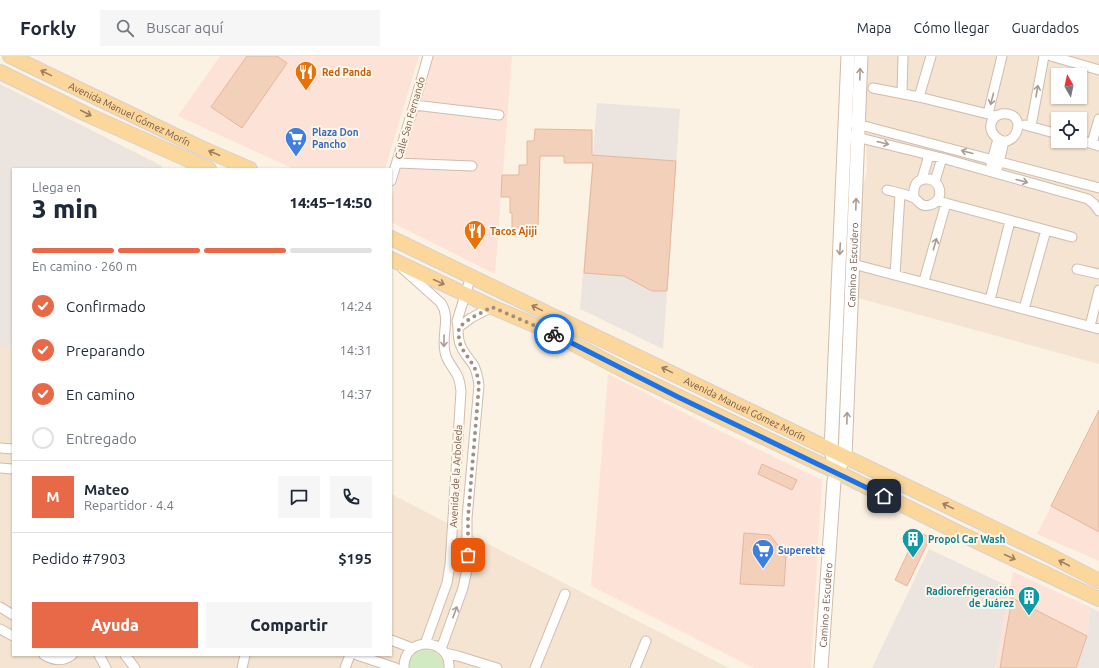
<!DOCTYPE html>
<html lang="es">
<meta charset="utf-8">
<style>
body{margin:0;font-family:Ubuntu,sans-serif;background:#f6f6f7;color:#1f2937;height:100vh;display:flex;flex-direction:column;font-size:15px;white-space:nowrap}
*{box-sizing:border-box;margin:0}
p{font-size:13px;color:#747a83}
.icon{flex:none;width:22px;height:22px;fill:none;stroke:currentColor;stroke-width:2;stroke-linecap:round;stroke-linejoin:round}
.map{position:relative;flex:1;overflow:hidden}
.panel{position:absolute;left:12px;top:112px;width:380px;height:488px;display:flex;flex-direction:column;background:#fff;border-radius:0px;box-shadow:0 1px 3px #0004}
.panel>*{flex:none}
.needle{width:26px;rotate:351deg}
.controls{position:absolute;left:1051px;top:12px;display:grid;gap:8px}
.controls a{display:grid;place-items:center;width:36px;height:36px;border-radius:0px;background:#fff;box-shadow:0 1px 3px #0004;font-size:20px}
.pin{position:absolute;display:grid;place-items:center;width:34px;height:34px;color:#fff;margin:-17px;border-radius:8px;box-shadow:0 2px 6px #0006}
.courier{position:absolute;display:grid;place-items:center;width:40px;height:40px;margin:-20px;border:3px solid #1a73e8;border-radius:50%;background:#fff;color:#222;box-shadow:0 1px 5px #0007}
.head em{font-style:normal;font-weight:800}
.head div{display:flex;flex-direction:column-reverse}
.head{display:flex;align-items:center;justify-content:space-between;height:68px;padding:0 20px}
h1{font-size:26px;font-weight:800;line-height:30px}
.bar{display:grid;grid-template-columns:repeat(4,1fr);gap:6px 4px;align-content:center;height:48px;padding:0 20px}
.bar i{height:5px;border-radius:3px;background:#e0e1e3}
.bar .current{background:#e86947}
.bar p{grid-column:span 4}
.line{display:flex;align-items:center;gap:10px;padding:0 20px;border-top:1px solid #e0e1e3}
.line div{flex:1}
.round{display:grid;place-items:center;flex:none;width:42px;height:42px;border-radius:0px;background:#f6f6f7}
ol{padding:0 20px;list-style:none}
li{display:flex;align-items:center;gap:12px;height:44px}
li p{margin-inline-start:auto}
li .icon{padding:4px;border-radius:50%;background:#e86947;color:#fff;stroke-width:4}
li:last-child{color:#747a83}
li i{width:22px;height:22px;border:2px solid #e0e1e3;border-radius:50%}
.button{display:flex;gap:8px;margin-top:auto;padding:8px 20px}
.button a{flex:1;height:46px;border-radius:0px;background:#e86947;color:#fff;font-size:16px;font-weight:800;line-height:46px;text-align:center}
.button a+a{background:#f6f6f7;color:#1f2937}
header{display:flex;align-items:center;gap:24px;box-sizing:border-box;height:56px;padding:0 20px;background:#fff;border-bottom:1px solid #e0e1e3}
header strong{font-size:19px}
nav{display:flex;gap:22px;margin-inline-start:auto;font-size:14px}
.search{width:280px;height:36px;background:#f6f6f7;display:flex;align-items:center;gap:10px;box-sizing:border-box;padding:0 14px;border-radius:0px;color:#747a83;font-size:15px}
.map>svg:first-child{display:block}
</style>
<header>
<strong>Forkly</strong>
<div class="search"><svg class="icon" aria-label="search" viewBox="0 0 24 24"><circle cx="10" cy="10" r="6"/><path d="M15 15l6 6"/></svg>Buscar aquí</div>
<nav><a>Mapa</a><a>Cómo llegar</a><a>Guardados</a></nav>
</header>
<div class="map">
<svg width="1099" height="612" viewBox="0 0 1099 612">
<rect width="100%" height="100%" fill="#fcf2e3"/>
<!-- residential -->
<path fill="#f4e4d1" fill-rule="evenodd" d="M867,0H1099V308L858,242L862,131L864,126L867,114L865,57ZM1058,19H1080V41H1058ZM1058,63H1080V85H1058Z
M0,291L13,293V599H391V438L729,612H0Z"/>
<!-- commercial -->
<path fill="#fde2d7" d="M220,0H312L288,56L313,0H419L385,113H294L178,60Z
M433,0H512L495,218L391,166V144Z
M608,318L718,374L822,424L811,612H754L591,530Z
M1099,355V505L1037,478Z
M1013,516L1090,551L1088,574L1076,612H995L1010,531Z"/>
<!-- industrial -->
<path fill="#ece4de" d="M0,28L162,110L161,113H13V293L0,291Z
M597,47L680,53L663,293L580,253Z
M929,493L1010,531L995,612H872Z
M1090,551L1099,556V612H1076L1088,574Z"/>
<!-- green -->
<path fill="#d2eac1" d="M425,593C436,594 443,600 444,612H409C409,602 415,595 425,593Z"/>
<!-- building -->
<path fill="#f2d0ba" stroke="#e5b69b" d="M247,0H277L287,7L242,72L211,51Z
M535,73L592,74V99L676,105L667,235H652L624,220L584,217L593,107H564V100H540L538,169H531V172H512V157H510V141H501L502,119H519V109H527V85H534Z
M1099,354V476L1051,450Z
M762,408L797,424L792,434L758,418Z
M918,475L930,482L907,530L895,524Z
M744,477L770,479L786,500L784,530L740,528Z
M1012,542L1087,580L1076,612H1000Z"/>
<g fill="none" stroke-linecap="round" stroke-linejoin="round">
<!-- street casing -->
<g stroke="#d0bcad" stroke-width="11">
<path id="street" d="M1051,0L1099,14
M873,32L919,41L996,60
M902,37L903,0
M919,41L931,0
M414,49L499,59
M988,58L1002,0
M1001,58C1033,55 1013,100 995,80C987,72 991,61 1001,58Z
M853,67L1099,132
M1025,69L1058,78
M1031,70L1044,0
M852,80L942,102L1088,143L1094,148L1099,155
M1080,84L1099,90
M1092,87L1099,63
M397,107L472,110
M991,108L998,83
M998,111L1004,85
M922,123L929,99
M391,125L414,49L428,0
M935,125L942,102
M887,134C895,136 904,138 912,141C919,143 919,152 930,149C946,145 941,121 925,123C915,124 913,132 914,141
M938,145L1072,181
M853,208L1099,273
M402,212L441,247C451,262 441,279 445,296C446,304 452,310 456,317C460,323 460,329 461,335L450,509L447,527L425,588
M1077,213L1099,218
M895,219L900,138
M924,225L946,147
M990,244L1010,165
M1024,253L1046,174
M1090,270L1099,234
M459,271L471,262L492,251
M0,392L13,393
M0,412L13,413
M0,551L13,559
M0,573L13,580
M391,584L412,592
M441,593L463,532L467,513V462L479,329C478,322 477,316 474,310C469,302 463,297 460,288C457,280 459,273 457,265L471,220
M445,597L458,600L497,612
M44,599C54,605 63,606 72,599
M99,599L106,612
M125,599L135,612
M357,599L396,612
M242,612L245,599
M345,612L350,599
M404,612C403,579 451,581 449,612
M535,612L565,538
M635,612L646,585"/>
</g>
<!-- secondary casing -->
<g stroke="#d3bcaa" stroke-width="15">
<g id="secondary">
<path d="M833,402L831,395L848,0"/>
<path id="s1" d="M821,612L834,425L837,416L845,401L861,0"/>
</g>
</g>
<!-- primary casing -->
<g stroke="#d8d0cc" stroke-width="16">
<g id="primary">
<path id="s2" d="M10,0L199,91L250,113"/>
<path d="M0,16L86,58L209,113"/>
<path id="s3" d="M391,182L1047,498L1099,525"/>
<path d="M391,203L492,251L553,277L623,314L706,354L837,416L957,476L1099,543"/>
</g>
</g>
<!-- street -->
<use href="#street" stroke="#fff" stroke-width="9"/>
<!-- secondary -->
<use href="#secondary" stroke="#fff" stroke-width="13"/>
<!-- primary -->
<use href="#primary" stroke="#fcd79b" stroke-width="14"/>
</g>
<!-- one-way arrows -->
<defs><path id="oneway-shaft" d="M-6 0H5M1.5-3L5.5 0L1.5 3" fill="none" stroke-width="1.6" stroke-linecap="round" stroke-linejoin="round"/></defs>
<g stroke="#9e7e62">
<use href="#oneway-shaft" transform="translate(46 17) rotate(-154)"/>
<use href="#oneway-shaft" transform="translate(86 57) rotate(27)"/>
<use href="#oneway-shaft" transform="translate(214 97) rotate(-157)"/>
<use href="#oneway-shaft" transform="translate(439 226) rotate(25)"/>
<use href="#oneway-shaft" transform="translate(537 252) rotate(-154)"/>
<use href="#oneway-shaft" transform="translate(667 314) rotate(-154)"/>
<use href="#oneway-shaft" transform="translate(948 450) rotate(-154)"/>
<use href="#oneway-shaft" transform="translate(1010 501) rotate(25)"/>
<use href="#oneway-shaft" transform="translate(1064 507) rotate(-152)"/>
</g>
<g stroke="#ac9b92">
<use href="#oneway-shaft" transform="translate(860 18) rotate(-88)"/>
<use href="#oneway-shaft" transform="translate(1037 35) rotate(-80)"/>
<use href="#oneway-shaft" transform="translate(992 43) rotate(104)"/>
<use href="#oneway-shaft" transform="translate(883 87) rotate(14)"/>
<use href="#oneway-shaft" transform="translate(967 96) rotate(-165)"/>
<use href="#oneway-shaft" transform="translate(1022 125) rotate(15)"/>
<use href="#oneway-shaft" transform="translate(856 148) rotate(-88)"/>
<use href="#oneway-shaft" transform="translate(935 188) rotate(-74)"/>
<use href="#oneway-shaft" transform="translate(840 193) rotate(93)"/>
<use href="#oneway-shaft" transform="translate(444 285) rotate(91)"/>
<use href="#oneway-shaft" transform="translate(847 362) rotate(-88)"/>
<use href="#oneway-shaft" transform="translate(455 556) rotate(-70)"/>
</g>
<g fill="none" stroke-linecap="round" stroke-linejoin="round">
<!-- done -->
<path stroke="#a48e7f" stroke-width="4" stroke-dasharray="0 7.2" d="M468,499V462L479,329C478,323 477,316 474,311C465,294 457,293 459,271L471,262L492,251L554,278"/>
<!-- route -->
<path stroke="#1a73e8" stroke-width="5" d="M554,278L678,341L884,440"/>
</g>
<!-- icons -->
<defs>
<g id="restaurant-pin" transform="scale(1.15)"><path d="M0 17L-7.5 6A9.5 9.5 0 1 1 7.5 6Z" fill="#e8710a" stroke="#fff6ea"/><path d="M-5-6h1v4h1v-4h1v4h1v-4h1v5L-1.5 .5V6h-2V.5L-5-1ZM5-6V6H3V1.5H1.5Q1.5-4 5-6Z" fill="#fff"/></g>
<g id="supermarket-pin" transform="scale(1.15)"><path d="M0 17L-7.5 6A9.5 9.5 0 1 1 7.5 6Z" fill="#3f7fe0" stroke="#fff6ea"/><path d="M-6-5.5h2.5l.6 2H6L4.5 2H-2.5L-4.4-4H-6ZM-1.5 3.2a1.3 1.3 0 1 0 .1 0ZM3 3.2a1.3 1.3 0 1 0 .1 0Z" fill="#fff"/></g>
<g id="building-pin" transform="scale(1.15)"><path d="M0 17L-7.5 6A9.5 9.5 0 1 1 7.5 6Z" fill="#0f9aa8" stroke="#fff6ea"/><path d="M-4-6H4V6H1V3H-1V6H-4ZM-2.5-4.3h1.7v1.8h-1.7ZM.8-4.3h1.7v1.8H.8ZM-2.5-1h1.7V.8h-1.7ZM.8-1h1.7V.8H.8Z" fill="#fff"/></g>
</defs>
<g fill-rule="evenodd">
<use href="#restaurant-pin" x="306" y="16"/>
<use href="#supermarket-pin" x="296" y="82"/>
<use href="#restaurant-pin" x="475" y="175"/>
<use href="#building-pin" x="913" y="483"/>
<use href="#supermarket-pin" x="763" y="494"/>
<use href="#building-pin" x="1029" y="541"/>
</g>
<g text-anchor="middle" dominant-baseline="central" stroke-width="4" stroke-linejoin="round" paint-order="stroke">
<!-- food labels -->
<g font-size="10" font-weight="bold" fill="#c56008" stroke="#fff6ea" text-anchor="start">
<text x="322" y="16">Red Panda</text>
<text x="490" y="175">Tacos Ajiji</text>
</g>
<!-- street labels -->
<g font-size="10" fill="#755849" stroke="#fff6ea">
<text stroke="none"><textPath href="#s2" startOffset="133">Avenida Manuel Gómez Morín</textPath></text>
<text transform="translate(410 62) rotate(-74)">Calle San Fernando</text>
<text stroke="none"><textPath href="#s1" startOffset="406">Camino a Escudero</textPath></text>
<text stroke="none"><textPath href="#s3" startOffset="393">Avenida Manuel Gómez Morín</textPath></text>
<text transform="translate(456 420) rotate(-87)">Avenida de la Arboleda</text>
<text stroke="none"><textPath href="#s1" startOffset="63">Camino a Escudero</textPath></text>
</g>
<!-- shop labels -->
<g font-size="10" font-weight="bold" fill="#366cbe" stroke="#fff6ea" text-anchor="start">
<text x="312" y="76">Plaza Don<tspan x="312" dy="12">Pancho</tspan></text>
<text x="778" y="494">Superette</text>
</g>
<!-- culture labels -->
<g font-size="10" font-weight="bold" fill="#0d838f" stroke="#fff6ea" text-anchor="start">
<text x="928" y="483">Propol Car Wash</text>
<text x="1014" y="535" text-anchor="end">Radiorefrigeración<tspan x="1014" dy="12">de Juárez</tspan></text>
</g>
</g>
</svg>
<div class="controls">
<a><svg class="needle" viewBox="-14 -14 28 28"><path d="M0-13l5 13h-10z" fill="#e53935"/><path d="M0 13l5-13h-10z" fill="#747a83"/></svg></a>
<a><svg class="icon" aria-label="locate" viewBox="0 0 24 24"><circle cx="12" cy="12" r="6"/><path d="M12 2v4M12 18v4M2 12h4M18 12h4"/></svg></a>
</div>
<div class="pin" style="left:468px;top:499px;background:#ea580c"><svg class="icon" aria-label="bag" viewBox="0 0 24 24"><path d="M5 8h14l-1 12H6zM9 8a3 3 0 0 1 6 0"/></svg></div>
<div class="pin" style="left:884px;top:440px;background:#1f2937"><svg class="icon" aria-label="home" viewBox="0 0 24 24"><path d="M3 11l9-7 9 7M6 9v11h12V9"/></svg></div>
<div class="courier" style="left:554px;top:278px"><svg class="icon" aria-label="bike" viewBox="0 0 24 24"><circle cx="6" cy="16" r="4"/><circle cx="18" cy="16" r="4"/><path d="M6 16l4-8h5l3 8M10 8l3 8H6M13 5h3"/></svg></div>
<section class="panel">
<div class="head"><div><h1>3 min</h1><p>Llega en</p></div><em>14:45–14:50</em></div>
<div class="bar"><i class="current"></i><i class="current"></i><i class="current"></i><i></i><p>En camino · 260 m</p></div>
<ol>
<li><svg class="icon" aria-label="check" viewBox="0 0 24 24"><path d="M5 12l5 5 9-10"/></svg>Confirmado<p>14:24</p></li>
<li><svg class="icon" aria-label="check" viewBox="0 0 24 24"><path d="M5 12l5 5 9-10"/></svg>Preparando<p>14:31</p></li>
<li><svg class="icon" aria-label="check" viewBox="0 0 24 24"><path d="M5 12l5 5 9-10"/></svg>En camino<p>14:37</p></li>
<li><i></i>Entregado</li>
</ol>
<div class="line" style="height:72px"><b class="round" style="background:#e86947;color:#fff">M</b><div><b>Mateo</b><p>Repartidor · 4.4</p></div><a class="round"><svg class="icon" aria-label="chat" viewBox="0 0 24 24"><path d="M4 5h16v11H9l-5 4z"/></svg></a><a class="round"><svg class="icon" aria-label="phone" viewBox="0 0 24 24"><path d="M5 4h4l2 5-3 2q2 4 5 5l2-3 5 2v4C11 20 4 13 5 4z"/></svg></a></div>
<div class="line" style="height:52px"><div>Pedido #7903</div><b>$195</b></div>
<div class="button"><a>Ayuda</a><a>Compartir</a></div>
</section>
</div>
